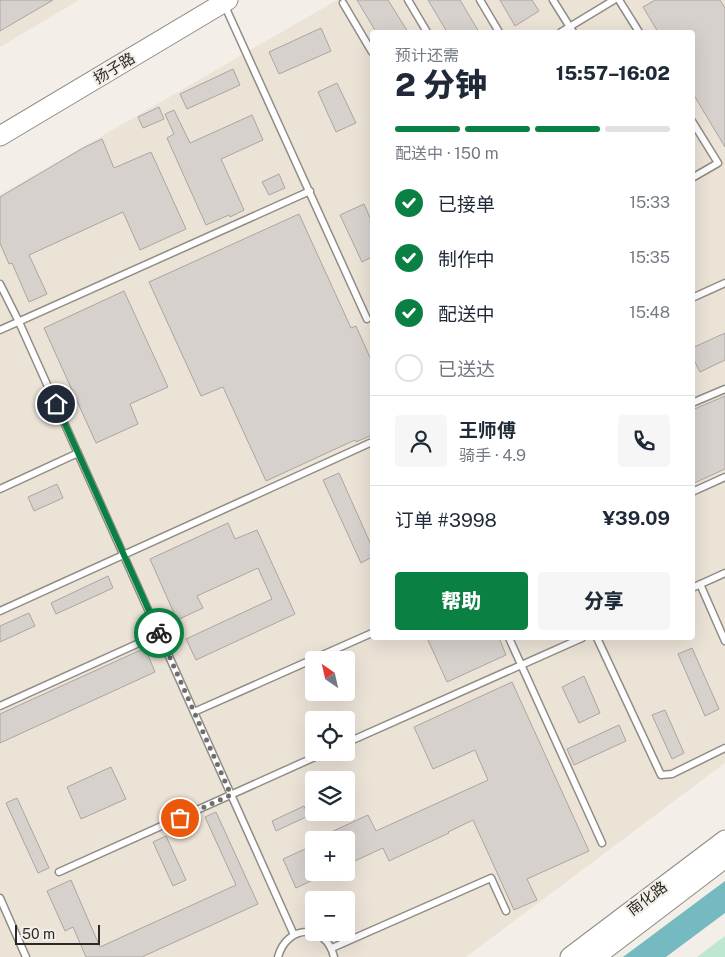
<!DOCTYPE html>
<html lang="zh">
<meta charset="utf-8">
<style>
body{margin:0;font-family:"Public Sans","Noto Sans SC",sans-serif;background:#f6f6f7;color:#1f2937;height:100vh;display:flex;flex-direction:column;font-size:19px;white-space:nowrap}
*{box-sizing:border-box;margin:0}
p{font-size:16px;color:#747a83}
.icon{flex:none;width:28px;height:28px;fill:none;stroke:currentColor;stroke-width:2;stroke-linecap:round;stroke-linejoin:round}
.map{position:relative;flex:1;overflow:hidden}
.sheet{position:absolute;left:370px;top:30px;width:325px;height:610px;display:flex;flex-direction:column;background:#fff;border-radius:5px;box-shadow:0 5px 20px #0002}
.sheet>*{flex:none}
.needle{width:32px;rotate:326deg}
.buttons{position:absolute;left:305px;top:651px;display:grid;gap:10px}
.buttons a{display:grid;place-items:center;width:50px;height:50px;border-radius:5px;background:#fff;box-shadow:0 5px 20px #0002;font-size:25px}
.scale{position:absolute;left:15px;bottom:12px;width:85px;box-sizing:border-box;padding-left:5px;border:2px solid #2a2927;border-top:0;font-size:14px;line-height:18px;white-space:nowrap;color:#2a2927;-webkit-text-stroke:4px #f3eee8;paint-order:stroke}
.pin{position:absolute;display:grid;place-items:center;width:42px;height:42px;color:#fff;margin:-21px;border:2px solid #fff;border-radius:50%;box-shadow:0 1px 5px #0007}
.courier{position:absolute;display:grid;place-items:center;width:50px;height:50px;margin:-25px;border:4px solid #0b8043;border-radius:50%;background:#fff;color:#222;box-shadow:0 1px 6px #0007}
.summary em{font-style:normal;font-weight:800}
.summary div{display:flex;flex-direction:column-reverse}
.summary{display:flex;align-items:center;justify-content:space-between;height:85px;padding:0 25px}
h1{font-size:32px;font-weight:800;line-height:38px}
.bar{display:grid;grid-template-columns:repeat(4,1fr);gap:8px 5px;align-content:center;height:60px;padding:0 25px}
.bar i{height:6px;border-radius:4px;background:#e0e1e3}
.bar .on{background:#0b8043}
.bar p{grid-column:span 4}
.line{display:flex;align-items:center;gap:12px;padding:0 25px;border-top:1px solid #e0e1e3}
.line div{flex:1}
.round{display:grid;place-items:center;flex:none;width:52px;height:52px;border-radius:5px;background:#f6f6f7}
ol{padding:0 25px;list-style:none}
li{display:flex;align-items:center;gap:15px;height:55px}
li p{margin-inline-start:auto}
li .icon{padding:5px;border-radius:50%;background:#0b8043;color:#fff;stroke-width:4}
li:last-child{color:#747a83}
li i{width:28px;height:28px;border:2px solid #e0e1e3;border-radius:50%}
.cta{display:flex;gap:10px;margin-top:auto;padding:10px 25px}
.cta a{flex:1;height:58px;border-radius:5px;background:#0b8043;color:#fff;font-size:20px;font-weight:800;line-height:58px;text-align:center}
.cta a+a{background:#f6f6f7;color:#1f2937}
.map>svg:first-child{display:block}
</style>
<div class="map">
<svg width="725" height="957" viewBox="0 0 725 957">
<rect width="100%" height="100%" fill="#f3eee8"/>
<!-- built -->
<path fill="#ece3d7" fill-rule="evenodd" d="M0,0H79L0,47Z
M337,0H725V763L466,957H0V195ZM372,32H692V638H372ZM314,660H346V692H314ZM314,720H346V752H314ZM314,780H346V812H314ZM314,840H346V872H314ZM314,900H346V932H314Z"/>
<!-- green -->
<path fill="#bee7d2" d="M725,936V957H697Z"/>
<!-- water -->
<path fill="#75bac1" d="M725,881V913L666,957H623Z"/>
<!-- building -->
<path fill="#d7d1cd" stroke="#aba5a1" d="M0,0H53L0,31Z
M357,0H388L408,32H376Z
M428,0H460L479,32H447Z
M500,0H532L539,11L515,26Z
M655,0H720L725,8V147L692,92V32H658L643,7Z
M321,28L331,51L279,74L269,52Z
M233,69L240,85L187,109L180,94Z
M337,83L356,123L336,132L318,92Z
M159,107L164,119L143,128L138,117Z
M174,110L190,143L252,115L263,140L221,159L244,210L230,217L229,215L206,225L167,138L174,134L165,114Z
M102,139L114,168L151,152L186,229L140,250L123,212L29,255L47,294L29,302L12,263L9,264L0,243V197L83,148Z
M279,174L285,188L269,195L262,182Z
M364,204L372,222V257L362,262L340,215Z
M299,214L351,328L356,326L372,362V435L356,442L355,440L266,481L223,387L201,396L149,282Z
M124,291L168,387L130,404L138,424L96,443L44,328Z
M725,333V360L700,372L692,356V348Z
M725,396V469L692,484V410Z
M339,473L372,547V557L361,563L323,480Z
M57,484L63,498L34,511L28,497Z
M228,523L235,539L257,530L295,614L196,660L186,639L272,599L258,568L197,596L203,608L177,620L150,559Z
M108,576L113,588L56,614L51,603Z
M29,613L35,626L0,642V626Z
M427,638H499L506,655L447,682Z
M145,648L155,672L0,743V714Z
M692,648L719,709L705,716L678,654Z
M584,676L600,713L579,723L562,687Z
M512,682L589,851L527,879L537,900L514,910L473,820L448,832L449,833L389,861L383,848L346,865V840H314L368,815L376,831L488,780L475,750L433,769L414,727Z
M665,710L684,753L672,759L652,715Z
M619,725L626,741L574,765L567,749Z
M111,767L126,799L81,819L67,787Z
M17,798L49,868L38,873L6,803Z
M304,806L308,816L276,831L272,821Z
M216,812L258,904L142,957H86L73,927L65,931L47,891L71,880L100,947L236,885L205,817Z
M166,836L186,880L173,886L153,842Z
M314,845V872H330L296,888L283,859Z"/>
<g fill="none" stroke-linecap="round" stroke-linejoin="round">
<!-- lane casing -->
<g stroke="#908c86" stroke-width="9">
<path id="lane" d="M408,0L427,32
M480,0L499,32
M553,0L573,32
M619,0L639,32
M343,3L372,52
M224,4L367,319
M561,32L614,0
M692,121L718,163L692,178
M0,284L19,322L294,935
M692,298L725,283
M0,330L310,191
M692,403L725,389
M0,489L78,453
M692,492L725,477
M700,584L725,641
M692,588L725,573
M0,611L372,442
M509,638L602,843
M597,638L661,775L672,774L725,748
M0,706L159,634
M194,712L372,633
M346,743L582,638
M59,872L326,752
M0,898L26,957
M332,948L491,878L506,911
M278,957C287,924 326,923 334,957"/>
</g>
<!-- secondary casing -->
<g stroke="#908c86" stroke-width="21">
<path id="secondary" d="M0,136L228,0
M570,957L725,840
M595,957L725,858"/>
</g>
<!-- lane -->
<use href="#lane" stroke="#fff" stroke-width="6"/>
<!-- secondary -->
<use href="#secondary" stroke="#fff" stroke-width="19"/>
</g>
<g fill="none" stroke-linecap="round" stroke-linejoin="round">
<!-- done -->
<path stroke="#706e6b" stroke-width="5" stroke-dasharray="0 9" d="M159,633L231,795L180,818"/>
<!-- route -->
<path stroke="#0b8043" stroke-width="6" d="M56,404L159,633"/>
</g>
<g text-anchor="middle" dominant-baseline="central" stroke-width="4.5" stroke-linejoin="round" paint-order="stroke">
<!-- street labels -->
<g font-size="15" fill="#2a2927" stroke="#f3eee8">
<text transform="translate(114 68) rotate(-31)">扬子路</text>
<text transform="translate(647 898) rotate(-37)">南化路</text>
</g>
</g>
</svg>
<div class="buttons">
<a><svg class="needle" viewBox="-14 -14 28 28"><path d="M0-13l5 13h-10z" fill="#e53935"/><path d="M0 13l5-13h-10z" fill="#747a83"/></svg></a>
<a><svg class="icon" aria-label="locate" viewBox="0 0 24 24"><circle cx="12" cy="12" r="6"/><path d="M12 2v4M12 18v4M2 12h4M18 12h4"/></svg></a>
<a><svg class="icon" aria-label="layers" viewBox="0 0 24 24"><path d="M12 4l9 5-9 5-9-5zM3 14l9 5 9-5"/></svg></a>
<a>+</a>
<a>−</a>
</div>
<div class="scale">50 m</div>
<div class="pin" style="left:180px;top:818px;background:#ea580c"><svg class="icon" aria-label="bag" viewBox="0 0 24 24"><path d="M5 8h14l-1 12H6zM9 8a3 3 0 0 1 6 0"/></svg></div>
<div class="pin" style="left:56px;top:404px;background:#1f2937"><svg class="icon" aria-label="home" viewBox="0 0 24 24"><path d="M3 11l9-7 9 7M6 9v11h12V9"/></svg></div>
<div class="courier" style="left:159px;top:633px"><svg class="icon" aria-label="bike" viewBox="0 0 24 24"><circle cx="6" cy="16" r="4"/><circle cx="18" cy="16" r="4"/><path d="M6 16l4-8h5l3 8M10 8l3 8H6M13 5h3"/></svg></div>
<section class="sheet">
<div class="summary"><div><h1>2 分钟</h1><p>预计还需</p></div><em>15:57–16:02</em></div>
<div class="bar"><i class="on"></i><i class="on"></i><i class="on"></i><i></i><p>配送中 · 150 m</p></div>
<ol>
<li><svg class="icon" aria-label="check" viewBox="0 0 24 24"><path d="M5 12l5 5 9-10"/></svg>已接单<p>15:33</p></li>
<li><svg class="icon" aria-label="check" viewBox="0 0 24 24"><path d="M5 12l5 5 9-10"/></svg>制作中<p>15:35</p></li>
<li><svg class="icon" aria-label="check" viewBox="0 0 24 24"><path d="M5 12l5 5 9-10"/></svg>配送中<p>15:48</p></li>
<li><i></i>已送达</li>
</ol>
<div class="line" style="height:90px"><a class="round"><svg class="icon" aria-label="person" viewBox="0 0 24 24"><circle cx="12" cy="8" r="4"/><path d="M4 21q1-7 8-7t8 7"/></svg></a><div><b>王师傅</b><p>骑手 · 4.9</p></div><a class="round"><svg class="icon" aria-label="phone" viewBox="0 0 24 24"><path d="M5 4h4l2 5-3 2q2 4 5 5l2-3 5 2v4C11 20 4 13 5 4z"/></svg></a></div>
<div class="line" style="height:65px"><div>订单 #3998</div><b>¥39.09</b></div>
<div class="cta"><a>帮助</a><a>分享</a></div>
</section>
</div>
